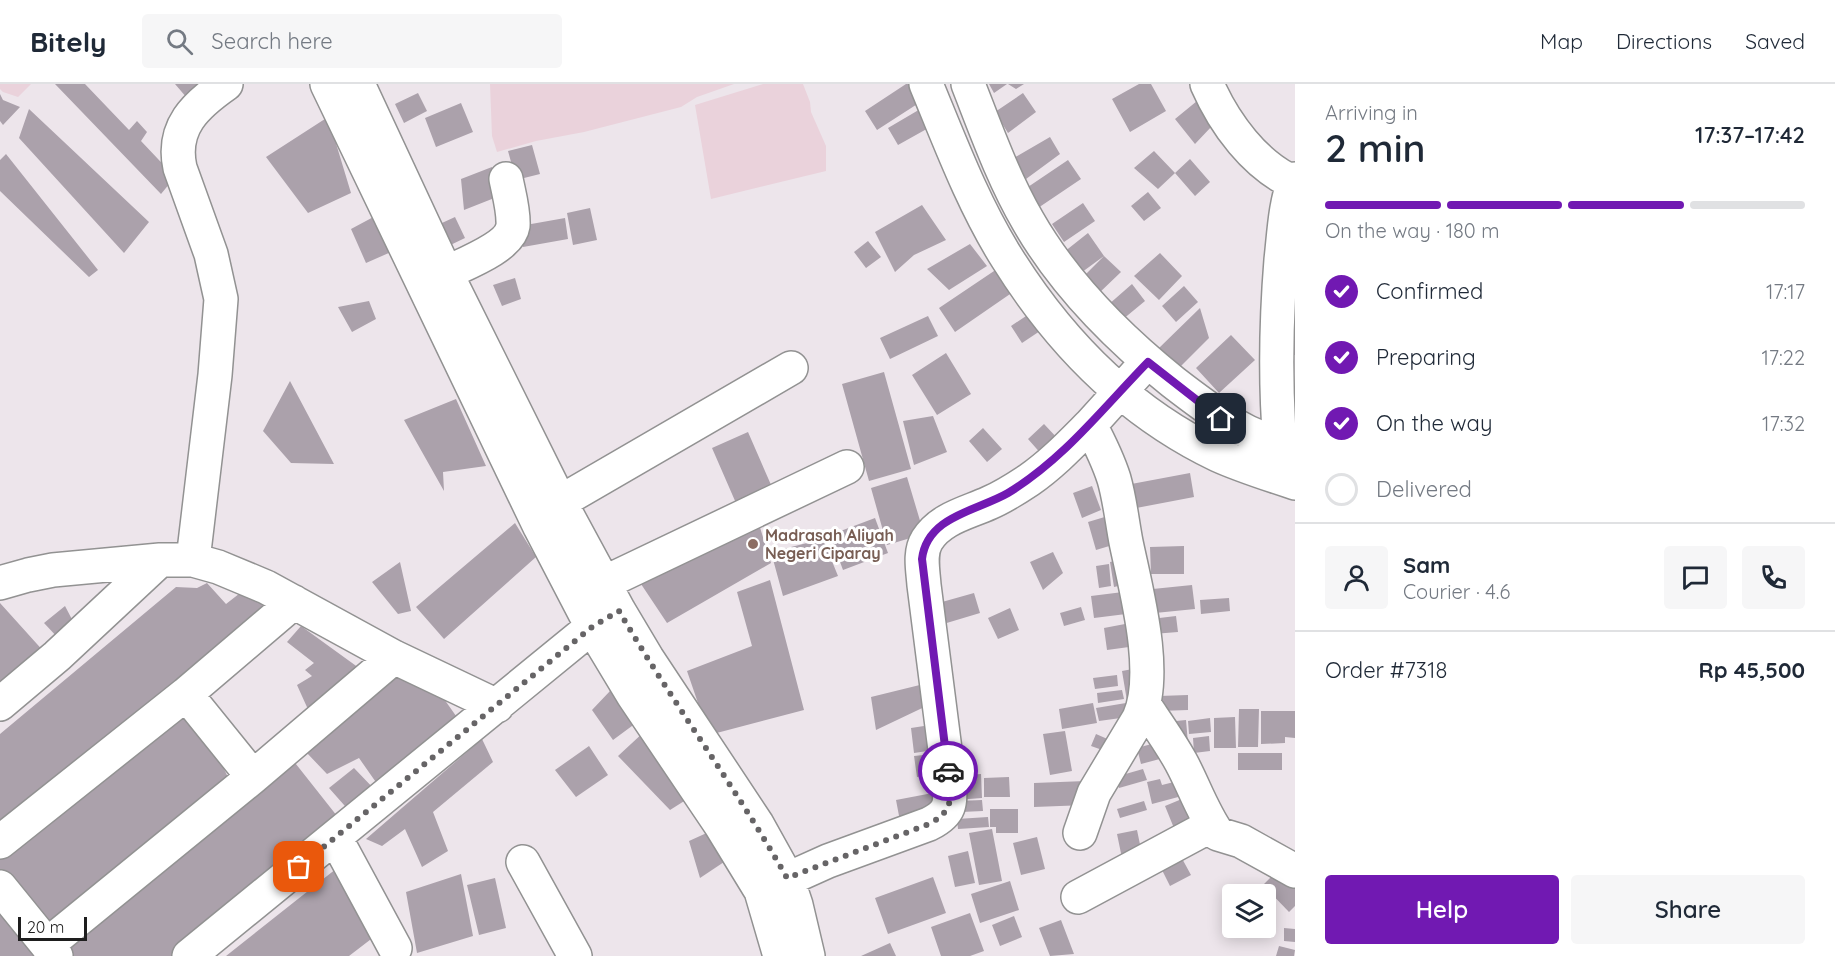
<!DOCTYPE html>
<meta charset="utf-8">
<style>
body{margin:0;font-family:Quicksand,sans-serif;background:#f6f6f7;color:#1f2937;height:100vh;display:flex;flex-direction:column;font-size:22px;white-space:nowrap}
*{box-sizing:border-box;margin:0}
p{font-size:20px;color:#747a83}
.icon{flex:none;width:33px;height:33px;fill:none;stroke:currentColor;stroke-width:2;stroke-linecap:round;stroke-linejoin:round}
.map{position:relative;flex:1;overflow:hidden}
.sheet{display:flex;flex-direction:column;background:#fff;width:540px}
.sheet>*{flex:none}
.buttons{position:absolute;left:1222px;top:800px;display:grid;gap:12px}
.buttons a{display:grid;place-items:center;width:54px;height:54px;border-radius:6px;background:#fff;box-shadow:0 3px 15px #0003;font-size:30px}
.scale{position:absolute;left:18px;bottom:15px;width:69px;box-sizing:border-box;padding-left:6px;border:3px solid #1e1e1e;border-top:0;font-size:16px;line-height:21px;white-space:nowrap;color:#1e1e1e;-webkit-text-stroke:4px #fff;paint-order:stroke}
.pin{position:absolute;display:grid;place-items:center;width:51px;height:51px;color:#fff;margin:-26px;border-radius:12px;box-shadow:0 3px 9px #0006}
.courier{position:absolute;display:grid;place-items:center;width:60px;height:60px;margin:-30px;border:4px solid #7119b2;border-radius:50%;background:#fff;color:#222;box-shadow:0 2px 8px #0007}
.headline em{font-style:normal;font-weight:600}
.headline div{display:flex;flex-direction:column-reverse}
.headline{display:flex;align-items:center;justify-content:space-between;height:102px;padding:0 30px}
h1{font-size:39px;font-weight:600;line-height:45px}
.bar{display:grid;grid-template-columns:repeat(4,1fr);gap:9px 6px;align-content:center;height:72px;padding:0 30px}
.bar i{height:8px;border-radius:4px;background:#e0e1e3}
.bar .selected{background:#7119b2}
.bar p{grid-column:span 4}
.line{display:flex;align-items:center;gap:15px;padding:0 30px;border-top:2px solid #e0e1e3}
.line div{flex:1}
.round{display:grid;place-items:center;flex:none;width:63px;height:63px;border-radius:6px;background:#f6f6f7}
ol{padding:0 30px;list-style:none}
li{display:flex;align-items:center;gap:18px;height:66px}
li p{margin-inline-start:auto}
li .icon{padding:6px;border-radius:50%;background:#7119b2;color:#fff;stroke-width:4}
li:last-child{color:#747a83}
li i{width:33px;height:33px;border:3px solid #e0e1e3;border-radius:50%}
.cta{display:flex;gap:12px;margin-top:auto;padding:12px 30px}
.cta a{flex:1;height:69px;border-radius:6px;background:#7119b2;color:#fff;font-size:24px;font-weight:600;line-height:69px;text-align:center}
.cta a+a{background:#f6f6f7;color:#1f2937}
header{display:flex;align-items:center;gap:36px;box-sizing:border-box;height:84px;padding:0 30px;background:#fff;border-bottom:2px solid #e0e1e3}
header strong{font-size:28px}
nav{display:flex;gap:33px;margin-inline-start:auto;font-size:21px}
.search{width:420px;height:54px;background:#f6f6f7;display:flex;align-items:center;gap:15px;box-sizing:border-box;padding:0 21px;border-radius:6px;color:#747a83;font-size:22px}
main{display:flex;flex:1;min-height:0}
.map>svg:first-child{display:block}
</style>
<header>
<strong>Bitely</strong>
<div class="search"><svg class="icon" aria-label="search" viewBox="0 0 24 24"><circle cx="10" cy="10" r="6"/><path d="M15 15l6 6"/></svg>Search here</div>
<nav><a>Map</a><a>Directions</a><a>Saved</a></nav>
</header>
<main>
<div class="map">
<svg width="1295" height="872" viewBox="0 0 1295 872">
<rect width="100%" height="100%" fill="#ede5eb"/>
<!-- farmland -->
<path fill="#ead2db" d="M0,0H31L18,13L3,8L0,5Z
M490,0H734L697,13L681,23L584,48L536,57L497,68L492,52Z
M763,0H803L810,18L811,28L826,62V87L711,115L695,21Z"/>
<!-- building -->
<path fill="#aba1ab" d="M55,0H85L129,46L137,37L147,48L141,57L175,93L161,110Z
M175,0H220L193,21Z
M906,0H911L922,17L877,46L865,27Z
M989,0H1007L994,9Z
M1008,0H1024L1016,5Z
M1139,0H1151L1166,27L1130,48L1112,15Z
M418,9L427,27L404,39L395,20Z
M1023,9L1036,28L1008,49L995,28Z
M0,10L3,16L20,23L3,41L0,37Z
M1197,17L1212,42L1195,60L1175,35Z
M461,19L473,48L436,63L425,34Z
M922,24L932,42L898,61L888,44Z
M29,25L149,138L124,169L19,54Z
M328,33L351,109L308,129L266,73Z
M1050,53L1060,70L1026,95L1012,75Z
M532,61L540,90L516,96L508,67Z
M1154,67L1175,89L1158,105L1134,84Z
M6,70L98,186L89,193L0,107V76Z
M1190,75L1210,98L1195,112L1175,89Z
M1068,76L1081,95L1038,124L1025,105Z
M492,83L502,111L464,126L461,95Z
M1148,108L1161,124L1144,137L1131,122Z
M1083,119L1095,137L1064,158L1052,140Z
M922,121L946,156L914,171L895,188L875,148Z
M590,124L597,156L573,161L567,129Z
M379,130L391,168L366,179L351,145Z
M455,133L465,154L440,166L431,144Z
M565,134L568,155L523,163L520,142Z
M1088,149L1104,172L1121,188L1097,211L1081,195L1104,172L1074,194L1064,168Z
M868,157L881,173L866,184L854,168Z
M970,160L987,182L949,206L927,185Z
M1160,169L1182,192L1159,216L1134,192Z
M997,185L1013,208L955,248L939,224Z
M515,194L521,215L502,222L493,201Z
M1132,200L1145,217L1122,236L1108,221Z
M1184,202L1198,218L1176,238L1162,222Z
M369,217L376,235L352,248L338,223Z
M1200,224L1209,254L1178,285L1158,265Z
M1035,226L1046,243L1022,259L1011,242Z
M928,232L938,252L890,275L880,254Z
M1285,243H1295V271L1286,272Z
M1231,251L1255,276L1219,309L1196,284Z
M946,269L971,310L937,331L912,291Z
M884,288L911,385L869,397L842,300Z
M290,297L334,380L291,379L263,347Z
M456,315L486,382L443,388L444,407L404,336Z
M933,332L947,368L914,381L903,337Z
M1044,340L1060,357L1043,372L1028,355Z
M983,344L1002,365L987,378L969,357Z
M748,348L775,410L739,426L712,364Z
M1190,389L1194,413L1131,425L1126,401Z
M907,393L924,450L887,461L871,404Z
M1092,402L1101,426L1082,434L1073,409Z
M1108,432L1116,460L1096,466L1088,438Z
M875,434L888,469L843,486L830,451Z
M758,437L771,479L667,539L639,497Z
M515,439L536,473L444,555L416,523Z
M823,455L838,492L783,512L771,468Z
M1184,462V490H1151L1150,463Z
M1053,468L1063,489L1043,506L1030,478Z
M1124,475L1127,500L1114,503L1110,478Z
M400,478L411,527L398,530L372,498Z
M1109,480L1111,502L1099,504L1096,482Z
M770,496L804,626L709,651L687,587L752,562L737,508Z
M207,499L226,520L244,506L273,527L0,750V650L176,503L197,504Z
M1192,501L1195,525L1145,530L1143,506Z
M1131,507L1134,529L1094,534L1091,512Z
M974,509L980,529L940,541L942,518Z
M1229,514L1230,527L1201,530L1200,516Z
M0,519L46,570L0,610Z
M65,522L76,543L59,555L44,539Z
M1081,523L1085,536L1064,542L1060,529Z
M1010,524L1019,546L998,555L988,534Z
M1176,532L1178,548L1153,550L1151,535Z
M1125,540L1129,563L1107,566L1104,544Z
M301,542L359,584L311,632L297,601L312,592L305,586L314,579L287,558Z
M1138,584L1143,614L1127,617L1122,587Z
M399,589L437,605L461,639L380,704L359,674L327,690L306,668Z
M1117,591L1118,602L1095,605L1093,594Z
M932,598L937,617L876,646L871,613Z
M1122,606L1124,615L1098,619L1097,609Z
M610,607L636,639L613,656L592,626Z
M1188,611V626L1159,627V612Z
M1093,619L1097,639L1062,645L1059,625Z
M1126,619L1128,633L1099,637L1096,624Z
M1239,625H1259L1258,663H1238Z
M1261,627H1295V654L1285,653V659L1261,660Z
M186,631L214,663L231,700L49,851L0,791V775Z
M1235,633L1236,664H1214V634Z
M1210,634L1211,648L1189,650L1188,637Z
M1186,636L1189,671L1179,672L1176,637Z
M937,640L941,665L914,669L911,644Z
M645,647L689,714L670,726L618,672Z
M1065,647L1072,687L1050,691L1043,650Z
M1096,650L1112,657L1108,668L1091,662Z
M1209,652L1210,667L1194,669L1193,654Z
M482,655L493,678L433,728L448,767L422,783L405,745L382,762L366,755Z
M1166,656L1171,672L1141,680L1137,664Z
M589,662L608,691L576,713L555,686Z
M942,669L944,688L917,693L914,672Z
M1238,669H1282V686H1238Z
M292,675L341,737L176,872H67L60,863Z
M354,684L377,708L352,730L329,704Z
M1143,685L1147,696L1119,704L1115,693Z
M981,690L982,714L955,716L954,692Z
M947,691L948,702L930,704L928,693Z
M1009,693L1010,713H984V694Z
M1160,695L1162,701L1178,697L1182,712L1152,720L1147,698Z
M1086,697V721L1034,723V699Z
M938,708L942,729L900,737L896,716Z
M1189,712L1197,730L1178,754L1165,722Z
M982,716L983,727L961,728L960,717Z
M1144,717L1147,726L1120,734L1117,725Z
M990,725H1018V749H996V743H990Z
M988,733L989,743L958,745L957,735Z
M992,745L1002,797L979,801L969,749Z
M1137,746L1143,775L1123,779L1117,750Z
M711,747L730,774L700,794L689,757Z
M1037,753L1045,785L1021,791L1013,759Z
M968,767L975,799L955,803L948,772Z
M1179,769L1191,791L1170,802L1159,780Z
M346,777L379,849L349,872H226Z
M1277,787L1295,805V822L1289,828L1263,801Z
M461,790L473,852L417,869L406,808Z
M933,793L946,829L888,850L875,814Z
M495,794L506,844L479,851L467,801Z
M1010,797L1019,826L980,839L971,810Z
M0,829L35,872H0Z
M970,829L984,867L970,872H941L931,843Z
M1014,832L1022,853L1000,862L992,841Z
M1061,836L1074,870L1050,872L1039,844Z
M1284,844L1295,845V858L1284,857Z
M890,859L896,872H861Z
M1279,862L1295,866L1294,872H1276Z"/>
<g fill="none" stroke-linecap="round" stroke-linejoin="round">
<!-- minor casing -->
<g stroke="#929292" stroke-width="36">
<path id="minor" d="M327,0L540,443L592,543L633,611L720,740L761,807L780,872
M358,0L446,189L560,418L619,527L647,574L757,740L787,794L796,821L808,872
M926,0C950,58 973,120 1007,174C1059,257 1128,328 1218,371C1242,382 1269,390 1295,399
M968,0C986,46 1003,94 1028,137C1064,200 1117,253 1173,298C1213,329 1245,353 1295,365
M1207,0C1224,39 1255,82 1295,99
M446,189C464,180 510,163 513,142C514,127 509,110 506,95
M1280,361C1275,300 1276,238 1281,176C1284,150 1285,119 1295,95
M560,418L791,284
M193,476L215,291L221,215L211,170L180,84C171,43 196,21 226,0
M0,499L28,491L53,486L160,476H193L218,483L266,503L394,573L497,622
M604,499L847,383
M0,620L57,572L160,476
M1145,622C1157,640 1170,658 1181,678C1194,702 1202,727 1218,750L1241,757L1295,787
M253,693L394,573
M1080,749L1094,709L1139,634C1159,589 1136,506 1126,458C1122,437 1120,416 1114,395C1108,376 1099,358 1090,341L1147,278
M335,753L395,864
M0,758L186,610
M523,778L575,872
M0,803L56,872
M768,804L828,777L929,740C951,729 951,720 949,697L924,501C923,486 919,469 927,456C941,434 967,429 989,419C1003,413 1017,404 1029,396C1052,380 1071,360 1090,341
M1078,813L1212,741
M47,861L253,693L186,610L294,518
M189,872L592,543L610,532"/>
</g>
<!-- minor -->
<use href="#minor" stroke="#fff" stroke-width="33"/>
</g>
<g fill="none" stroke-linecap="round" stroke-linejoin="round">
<!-- done -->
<path stroke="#666466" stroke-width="6" stroke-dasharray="0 10.8" d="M299,783L592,543L619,527C672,618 735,702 787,794L929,740C954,727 952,713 948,687"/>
<!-- route -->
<path stroke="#7119b2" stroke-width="8" d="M948,687L922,475C927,432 977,427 1008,409C1064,375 1103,324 1148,278L1221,335"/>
</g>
<!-- markers -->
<circle fill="#8d6e63" stroke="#fff" stroke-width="2" cx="753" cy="460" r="6"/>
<g text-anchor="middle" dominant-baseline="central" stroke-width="6" stroke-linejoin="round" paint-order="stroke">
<!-- education labels -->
<g font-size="16" font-weight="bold" fill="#785e54" stroke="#fff" text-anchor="start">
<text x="765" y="451">Madrasah Aliyah<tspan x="765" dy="18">Negeri Ciparay</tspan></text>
</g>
</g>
</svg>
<div class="buttons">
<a><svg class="icon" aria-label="layers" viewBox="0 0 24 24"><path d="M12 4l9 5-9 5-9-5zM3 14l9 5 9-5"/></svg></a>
</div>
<div class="scale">20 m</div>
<div class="pin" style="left:299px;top:783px;background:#ea580c"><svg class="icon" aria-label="bag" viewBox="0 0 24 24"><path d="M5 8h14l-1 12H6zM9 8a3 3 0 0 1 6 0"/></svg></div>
<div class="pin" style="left:1221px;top:335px;background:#1f2937"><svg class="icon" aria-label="home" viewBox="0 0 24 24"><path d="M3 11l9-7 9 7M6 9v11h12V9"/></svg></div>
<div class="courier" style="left:948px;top:687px"><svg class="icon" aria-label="car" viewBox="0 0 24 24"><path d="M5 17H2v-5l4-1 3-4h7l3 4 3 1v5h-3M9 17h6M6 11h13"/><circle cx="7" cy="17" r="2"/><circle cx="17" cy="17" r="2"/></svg></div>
</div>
<section class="sheet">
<div class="headline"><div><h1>2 min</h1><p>Arriving in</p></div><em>17:37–17:42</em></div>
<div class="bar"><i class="selected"></i><i class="selected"></i><i class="selected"></i><i></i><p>On the way · 180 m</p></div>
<ol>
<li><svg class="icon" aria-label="check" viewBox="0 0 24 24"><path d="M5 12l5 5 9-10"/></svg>Confirmed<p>17:17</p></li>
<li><svg class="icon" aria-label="check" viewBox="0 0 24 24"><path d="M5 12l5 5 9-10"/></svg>Preparing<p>17:22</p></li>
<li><svg class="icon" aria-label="check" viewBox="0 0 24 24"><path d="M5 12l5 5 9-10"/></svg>On the way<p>17:32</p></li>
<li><i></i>Delivered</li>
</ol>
<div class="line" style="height:108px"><a class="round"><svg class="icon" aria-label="person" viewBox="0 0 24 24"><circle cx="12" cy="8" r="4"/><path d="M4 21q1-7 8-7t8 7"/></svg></a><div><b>Sam</b><p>Courier · 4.6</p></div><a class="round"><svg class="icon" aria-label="chat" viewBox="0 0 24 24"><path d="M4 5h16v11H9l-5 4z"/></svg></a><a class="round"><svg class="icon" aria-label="phone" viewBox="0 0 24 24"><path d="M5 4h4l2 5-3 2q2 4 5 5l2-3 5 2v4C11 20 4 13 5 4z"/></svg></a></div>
<div class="line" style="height:78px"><div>Order #7318</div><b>Rp 45,500</b></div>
<div class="cta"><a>Help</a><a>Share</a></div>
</section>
</main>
